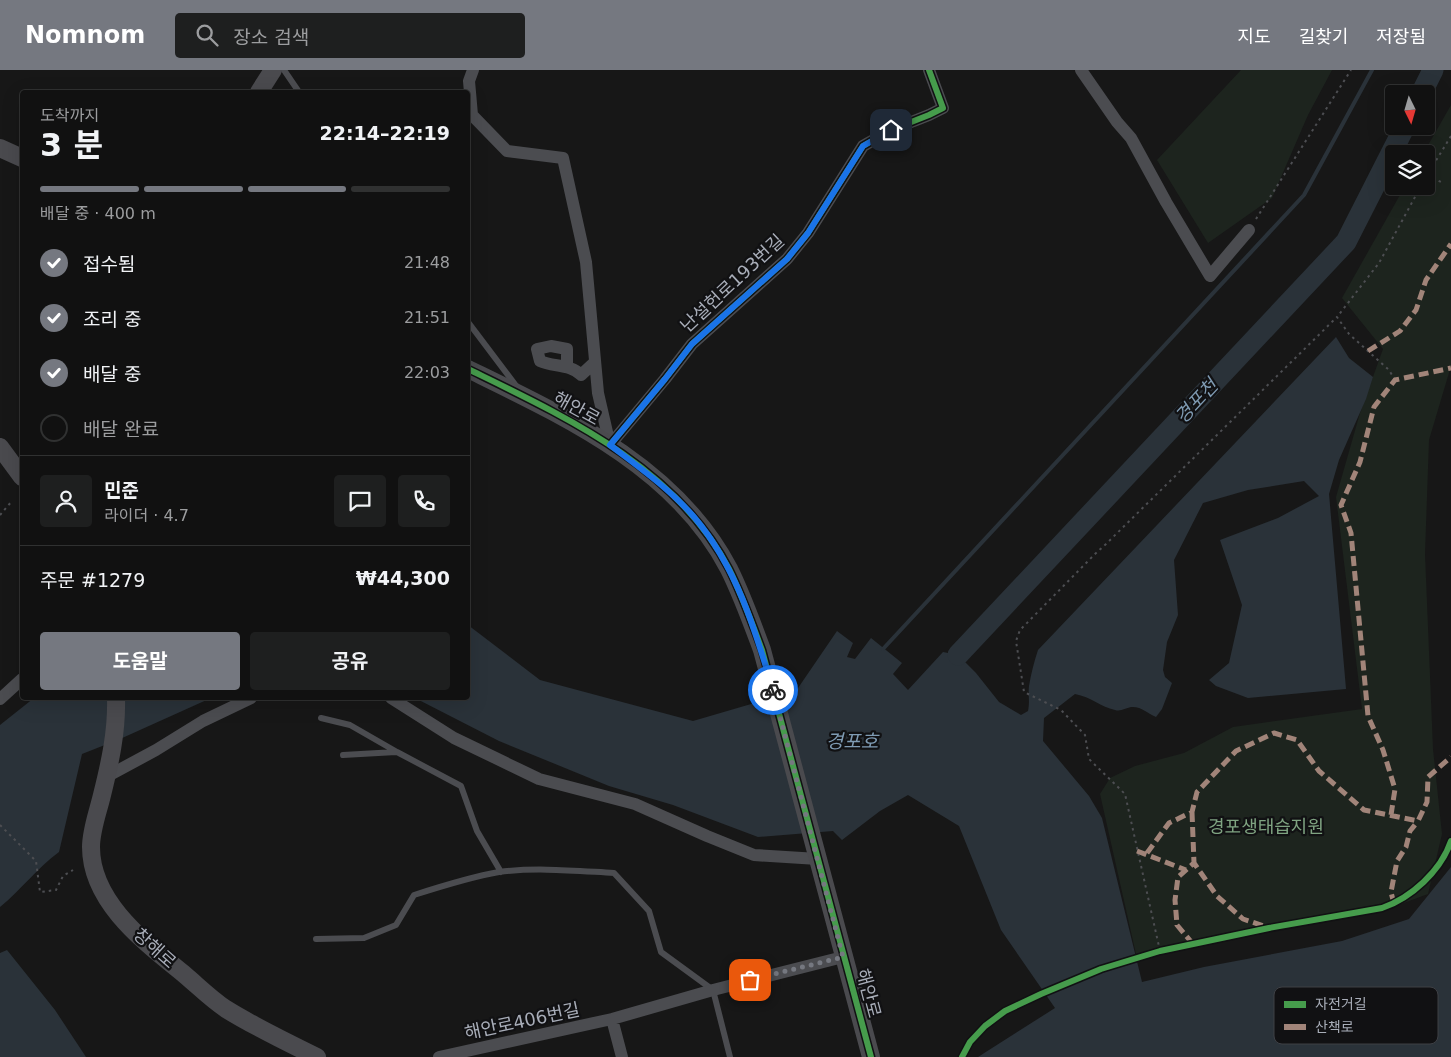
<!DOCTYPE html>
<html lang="ko">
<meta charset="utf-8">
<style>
body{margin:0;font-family:"DejaVu Sans","Noto Sans KR",sans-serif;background:#1e1f1f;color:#f1f3f6;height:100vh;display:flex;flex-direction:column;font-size:19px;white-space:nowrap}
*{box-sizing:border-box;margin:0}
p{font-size:16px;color:#9c9d9f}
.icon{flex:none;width:28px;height:28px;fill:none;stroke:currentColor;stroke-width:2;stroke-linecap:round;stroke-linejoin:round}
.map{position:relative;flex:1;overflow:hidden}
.details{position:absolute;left:20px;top:20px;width:450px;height:610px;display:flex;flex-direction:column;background:#111;border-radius:5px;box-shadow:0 5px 20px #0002,0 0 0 1px #303131}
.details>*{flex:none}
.needle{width:32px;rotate:175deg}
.controls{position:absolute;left:1385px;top:15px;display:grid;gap:10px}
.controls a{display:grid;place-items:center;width:50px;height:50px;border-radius:5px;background:#111;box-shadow:0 5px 20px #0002,0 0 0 1px #303131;font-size:25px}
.pin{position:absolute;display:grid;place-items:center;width:42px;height:42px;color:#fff;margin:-21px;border-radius:10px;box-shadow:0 2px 8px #0006}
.courier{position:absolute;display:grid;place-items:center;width:50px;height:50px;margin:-25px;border:4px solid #1a73e8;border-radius:50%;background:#fff;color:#222;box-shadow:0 1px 6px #0007}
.overview em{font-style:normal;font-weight:700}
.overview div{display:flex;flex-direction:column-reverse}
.overview{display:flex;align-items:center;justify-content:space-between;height:85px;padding:0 20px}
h1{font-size:32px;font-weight:700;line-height:38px}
.bar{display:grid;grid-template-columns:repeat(4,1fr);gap:8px 5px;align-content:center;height:60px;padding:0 20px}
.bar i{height:6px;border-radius:4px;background:#303131}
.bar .on{background:#757880}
.bar p{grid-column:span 4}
.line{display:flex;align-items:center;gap:12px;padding:0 20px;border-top:1px solid #303131}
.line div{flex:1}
.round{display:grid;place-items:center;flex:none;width:52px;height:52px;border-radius:5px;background:#1e1f1f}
ol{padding:0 20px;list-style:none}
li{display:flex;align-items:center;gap:15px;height:55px}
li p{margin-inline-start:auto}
li .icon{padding:5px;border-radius:50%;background:#757880;color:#fff;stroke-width:4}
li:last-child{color:#9c9d9f}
li i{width:28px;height:28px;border:2px solid #303131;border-radius:50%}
.action{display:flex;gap:10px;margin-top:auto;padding:10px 20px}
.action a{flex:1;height:58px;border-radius:5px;background:#757880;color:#fff;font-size:20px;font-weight:700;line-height:58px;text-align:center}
.action a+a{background:#1e1f1f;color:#f1f3f6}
header{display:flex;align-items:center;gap:30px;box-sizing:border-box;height:70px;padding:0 25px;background:#757880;color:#fff}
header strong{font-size:24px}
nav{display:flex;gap:28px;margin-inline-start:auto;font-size:18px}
.search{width:350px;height:45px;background:#1e1f1f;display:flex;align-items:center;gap:12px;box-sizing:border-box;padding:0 18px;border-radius:5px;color:#9c9d9f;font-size:19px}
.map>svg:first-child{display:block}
</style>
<header>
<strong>Nomnom</strong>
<div class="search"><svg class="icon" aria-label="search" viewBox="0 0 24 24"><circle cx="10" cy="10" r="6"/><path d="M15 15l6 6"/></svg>장소 검색</div>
<nav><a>지도</a><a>길찾기</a><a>저장됨</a></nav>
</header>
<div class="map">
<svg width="1451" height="987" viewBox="0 0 1451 987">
<rect width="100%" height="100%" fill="#171717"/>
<!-- green -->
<path fill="#1d241e" d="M1241,0H1332L1308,45L1272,128L1208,173L1157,90Z
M1451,35V296L1429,370L1425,484L1433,679L1442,764L1428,824L1382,841L1336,848L1186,877L1136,884L1100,724L1110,708L1135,696L1184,683L1233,657L1362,639L1336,427L1360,343L1383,279L1342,228L1405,116H1426V84H1423Z"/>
<!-- water -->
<path fill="#2a3239" d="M1336,267L1349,288L1373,307L1366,329L1339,390L1329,424L1346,619L1248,628L1216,616L1209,610L1229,593L1242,535L1220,470L1278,448L1319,426L1304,411L1248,420L1203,433L1174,490L1178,545L1167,572L1163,600L1165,607L1172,613L1162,639L1156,647C1147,643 1141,636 1131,637C1125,638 1121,642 1115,640C1101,637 1091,627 1075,624L1044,648L1043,671L1089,726L1102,748L1142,912L1204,897L1342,871L1409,849L1451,797V987H978L1055,938L1001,860L959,756L908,725L880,741L842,770L833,761L758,767L673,735L609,716L499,671L415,628H468V555L540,610L693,651L796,621L837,561L853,573L847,587L855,589L871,568L902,593L893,604L908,620L943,582L958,585L976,603L999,632L1021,645L1028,641C1030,631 1028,625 1029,616C1031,604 1034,592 1038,580Z
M34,628H211L120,669L82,684L59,782C37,798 21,820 0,837V655Z
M7,880L55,940L86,987H0V883Z"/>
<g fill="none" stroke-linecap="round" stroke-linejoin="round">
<!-- stream -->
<path stroke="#2a3239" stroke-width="4" d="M883,579L1304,125L1372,0"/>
<!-- river -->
<path stroke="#2a3239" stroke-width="21" d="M1421,24L1433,0
M958,585L1346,172L1405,56"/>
<!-- path -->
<path stroke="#4d4e52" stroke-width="2" stroke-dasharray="2.5 4" stroke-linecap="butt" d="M1427,105L1443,113
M1426,107L1451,66
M1256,149L1351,0
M1395,310L1389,300L1349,264L1337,247L1379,193L1421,116
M0,445L12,431
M0,755L36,791L40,822L56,820L63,806L73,800
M1160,881L1125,724L1089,689L1085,665L1061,640L1024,622L1016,571L1020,560L1095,484L1106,474L1337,247"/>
<!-- lane -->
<path stroke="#4b4c50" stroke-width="6" d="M284,0L299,22
M468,252L517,317
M321,648L350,655L397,682L461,716L477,761L501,802
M343,685L396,682
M316,869L364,868L396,855L414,825C442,816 470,807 499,802C537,797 577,801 614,803L649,841L661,882L713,920L730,987"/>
<!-- street -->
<path stroke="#4b4c50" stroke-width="12" d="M1081,0L1117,52L1131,68L1166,132L1210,206L1249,160
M472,45L507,81L563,88L586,192L598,323L610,375
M468,47L472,45L469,11L473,0
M567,297V279L551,276L537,279L540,291C553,297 571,294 581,305L594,293
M610,375L665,309L692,274L787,189L808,163L863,76L891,60L929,45L943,38L929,0
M391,628L454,668L539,709L635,734L707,766L754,785L818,789
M0,629L22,609
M106,707L156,680L203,651L251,628
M612,949L622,987
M439,987L612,949L713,920L843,887"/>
<!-- secondary -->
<path stroke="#4a4a4e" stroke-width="18" d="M259,22L273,0
M0,78L22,88
M468,299C566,347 676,397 729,499C742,525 752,553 762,580L871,987
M0,377L22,407
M116,628C117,661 110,693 102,725C98,742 91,760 91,777C91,833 146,873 185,905C198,916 211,929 226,939C255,957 286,972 317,987"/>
<!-- quiet -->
<path stroke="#a18479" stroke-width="5" stroke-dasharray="10 5" stroke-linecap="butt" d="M1368,281L1400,261L1416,240L1426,210L1451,174
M1192,742L1194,793
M1391,745L1395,719L1383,680L1368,646L1351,463L1341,435L1360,392L1374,337L1395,310L1451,298
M1137,781L1186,800
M1147,783L1169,753L1192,742L1197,722L1236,681L1274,663L1297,670L1319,701L1364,740L1418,751L1427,732L1428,707L1451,687
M1394,834L1391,822L1397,791L1406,777L1410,761L1418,751
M1193,874L1177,855L1175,830L1178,807L1194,793L1217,826L1243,849L1267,857"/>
<!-- cycleway casing -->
<g stroke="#111113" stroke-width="9">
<path id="cycleway" d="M468,299C566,347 676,397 729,499C742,525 752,553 762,580L871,987
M610,375L665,309L692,274L787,189L808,163L863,76L891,60L929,45L943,38L929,0
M962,987L970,972L985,956L1005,941L1041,924L1101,899L1160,881L1269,858L1382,838C1411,828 1441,801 1451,771"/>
</g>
<!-- cycleway -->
<use href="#cycleway" stroke="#469c4c" stroke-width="6"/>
</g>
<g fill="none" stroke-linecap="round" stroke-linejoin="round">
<!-- done -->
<path stroke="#757880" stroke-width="5" stroke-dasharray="0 9" d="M750,910L843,887L773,620"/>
<!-- route -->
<path stroke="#1a73e8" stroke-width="6" d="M773,620C755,559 736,496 694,447C670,419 639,397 610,375L665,309L692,274L787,189L808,163L863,76L891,60"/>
</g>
<g text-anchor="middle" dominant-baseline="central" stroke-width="4.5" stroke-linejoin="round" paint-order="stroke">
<!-- street labels -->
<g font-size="18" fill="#a8adb8" stroke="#111113">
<text transform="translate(732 213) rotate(-43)">난설헌로193번길</text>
<text transform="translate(577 338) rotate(29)">해안로</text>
<text transform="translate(155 878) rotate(42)">창해로</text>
<text transform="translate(869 923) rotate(75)">해안로</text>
<text transform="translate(522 951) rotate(-12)">해안로406번길</text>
</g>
<!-- park labels -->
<g font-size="18" fill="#7fa381" stroke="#111113">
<text x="1266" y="756">경포생태습지원</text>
</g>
<!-- water labels -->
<g font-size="19" font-style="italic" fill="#7f9bb3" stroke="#111113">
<text transform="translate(1196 331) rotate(-47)">경포천</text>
<text x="852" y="671">경포호</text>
</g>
</g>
<!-- legend -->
<rect x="1274" y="917" width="164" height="57" rx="8" fill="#111113" stroke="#3e4045" stroke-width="1"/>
<rect x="1284" y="931" width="22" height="7" fill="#469c4c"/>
<rect x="1284" y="954" width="22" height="6" fill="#a18479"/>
<g font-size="14" fill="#a8adb8">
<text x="1315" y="939">자전거길</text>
<text x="1315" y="962">산책로</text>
</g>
</svg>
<div class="controls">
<a><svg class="needle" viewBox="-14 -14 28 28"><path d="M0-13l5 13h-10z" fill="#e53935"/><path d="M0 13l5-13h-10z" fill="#9c9d9f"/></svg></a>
<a><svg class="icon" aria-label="layers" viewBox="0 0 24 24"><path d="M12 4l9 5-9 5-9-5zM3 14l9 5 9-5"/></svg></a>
</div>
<div class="pin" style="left:750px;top:910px;background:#ea580c"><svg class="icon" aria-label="bag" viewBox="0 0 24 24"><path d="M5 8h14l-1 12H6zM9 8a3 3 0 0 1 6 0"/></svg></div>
<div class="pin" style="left:891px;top:60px;background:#1f2937"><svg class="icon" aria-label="home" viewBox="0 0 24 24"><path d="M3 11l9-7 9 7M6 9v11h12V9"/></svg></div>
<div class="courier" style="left:773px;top:620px"><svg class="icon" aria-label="bike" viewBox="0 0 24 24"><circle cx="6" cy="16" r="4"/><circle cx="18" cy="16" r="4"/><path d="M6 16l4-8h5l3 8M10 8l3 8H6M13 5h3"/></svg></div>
<section class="details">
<div class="overview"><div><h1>3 분</h1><p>도착까지</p></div><em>22:14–22:19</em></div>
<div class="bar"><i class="on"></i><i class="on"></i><i class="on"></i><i></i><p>배달 중 · 400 m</p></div>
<ol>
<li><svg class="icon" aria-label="check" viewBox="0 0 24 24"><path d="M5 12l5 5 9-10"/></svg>접수됨<p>21:48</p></li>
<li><svg class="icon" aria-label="check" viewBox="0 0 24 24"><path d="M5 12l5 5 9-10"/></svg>조리 중<p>21:51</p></li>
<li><svg class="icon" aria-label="check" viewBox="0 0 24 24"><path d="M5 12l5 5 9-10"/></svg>배달 중<p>22:03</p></li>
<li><i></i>배달 완료</li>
</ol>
<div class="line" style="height:90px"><a class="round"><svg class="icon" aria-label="person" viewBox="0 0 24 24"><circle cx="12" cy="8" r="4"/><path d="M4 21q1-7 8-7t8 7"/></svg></a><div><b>민준</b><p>라이더 · 4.7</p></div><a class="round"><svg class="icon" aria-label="chat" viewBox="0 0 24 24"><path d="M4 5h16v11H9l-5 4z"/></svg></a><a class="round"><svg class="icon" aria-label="phone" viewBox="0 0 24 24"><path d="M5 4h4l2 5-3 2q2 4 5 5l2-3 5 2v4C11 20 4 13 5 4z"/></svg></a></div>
<div class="line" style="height:65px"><div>주문 #1279</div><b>₩44,300</b></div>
<div class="action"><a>도움말</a><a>공유</a></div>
</section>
</div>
